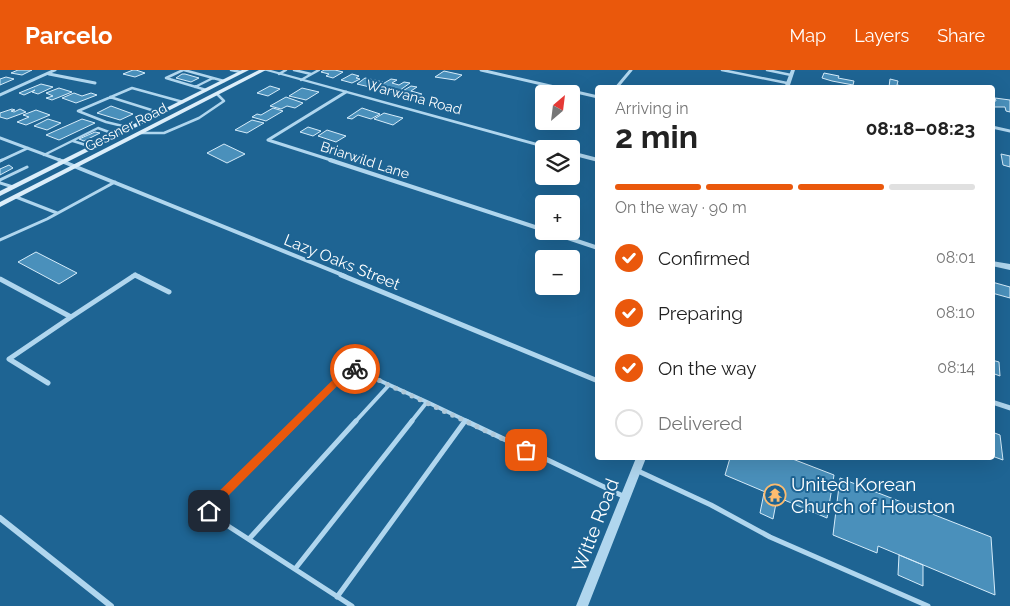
<!DOCTYPE html>
<meta charset="utf-8">
<style>
body{margin:0;font-family:Raleway,sans-serif;background:#f6f6f6;color:#222;height:100vh;display:flex;flex-direction:column;font-size:19px;white-space:nowrap}
*{box-sizing:border-box;margin:0}
p{font-size:16px;color:#767676}
.icon{flex:none;width:28px;height:28px;fill:none;stroke:currentColor;stroke-width:2;stroke-linecap:round;stroke-linejoin:round}
.map{position:relative;flex:1;overflow:hidden}
.panel{position:absolute;left:595px;top:15px;width:400px;height:375px;display:flex;flex-direction:column;background:#fff;border-radius:5px;box-shadow:0 5px 20px #0002}
.panel>*{flex:none}
.needle{width:32px;rotate:28deg}
.controls{position:absolute;left:535px;top:15px;display:grid;gap:10px}
.controls a{display:grid;place-items:center;width:45px;height:45px;border-radius:5px;background:#fff;box-shadow:0 5px 20px #0002;font-size:25px}
.pin{position:absolute;display:grid;place-items:center;width:42px;height:42px;color:#fff;margin:-21px;border-radius:10px;box-shadow:0 2px 8px #0006}
.courier{position:absolute;display:grid;place-items:center;width:50px;height:50px;margin:-25px;border:4px solid #ea580c;border-radius:50%;background:#fff;color:#222;box-shadow:0 1px 6px #0007}
.overview em{font-style:normal;font-weight:700}
.overview div{display:flex;flex-direction:column-reverse}
.overview{display:flex;align-items:center;justify-content:space-between;height:85px;padding:0 20px}
h1{font-size:32px;font-weight:700;line-height:38px}
.bar{display:grid;grid-template-columns:repeat(4,1fr);gap:8px 5px;align-content:center;height:60px;padding:0 20px}
.bar i{height:6px;border-radius:4px;background:#e0e0e0}
.bar .active{background:#ea580c}
.bar p{grid-column:span 4}
ol{padding:0 20px;list-style:none}
li{display:flex;align-items:center;gap:15px;height:55px}
li p{margin-inline-start:auto}
li .icon{padding:5px;border-radius:50%;background:#ea580c;color:#fff;stroke-width:4}
li:last-child{color:#767676}
li i{width:28px;height:28px;border:2px solid #e0e0e0;border-radius:50%}
header{display:flex;align-items:center;gap:30px;box-sizing:border-box;height:70px;padding:0 25px;background:#ea580c;color:#fff}
header strong{font-size:24px}
nav{display:flex;gap:28px;margin-inline-start:auto;font-size:18px}
.map>svg:first-child{display:block}
</style>
<header>
<strong>Parcelo</strong>
<nav><a>Map</a><a>Layers</a><a>Share</a></nav>
</header>
<div class="map">
<svg width="1010" height="536" viewBox="0 0 1010 536">
<rect width="100%" height="100%" fill="#1e6493"/>
<!-- building -->
<path fill="#4a90bb" stroke="#d6ecfa" d="M18,0H32L22,5L11,3Z
M133,0H136L145,3L135,7L123,4Z
M324,0H335L343,2L333,8L326,6L329,4L321,2Z
M444,1L462,5L455,10L435,7Z
M824,3L839,6L838,8L854,11L853,15L832,11L822,8Z
M182,4H185L199,8L191,12L176,8Z
M352,4L359,6L356,8L360,9L352,13L341,10Z
M6,7L14,9L0,15V9Z
M365,8L383,12L374,18L357,14Z
M391,9L397,10L392,13L399,15L404,12L410,13L396,23L376,18Z
M890,9L898,11L897,15L913,18L889,17Z
M41,14L53,17L38,24L32,22L35,20L24,25L19,23Z
M270,16L280,19L268,26L257,23Z
M411,16L417,17L411,21L422,24L414,30L396,25Z
M59,18L72,22L52,30L46,28L53,26L46,23Z
M302,18L319,22L306,30L289,26Z
M74,23L82,26L91,23L97,25L76,33L62,28Z
M286,27L303,33L295,38L287,36L281,39L270,36Z
M995,28L1010,30V42L1006,41L1005,37H992V31H996Z
M111,36L133,44L120,50L97,43Z
M273,38L283,41L266,51L252,47L257,44L261,45Z
M362,38L380,44L371,49L358,45L352,49L347,48Z
M12,39L15,40L11,41L14,42L20,39L26,42L7,49L0,47V43Z
M36,40L50,45L26,55L17,52L29,47L23,45Z
M384,43L403,48L393,55L374,49Z
M48,49L61,53L47,60L34,56Z
M82,49L95,53L59,70L46,65Z
M252,50L264,53L247,63L235,60Z
M308,57L321,61L313,66L300,62Z
M327,60L346,66L336,72L318,66Z
M95,62L100,63L84,71L79,69Z
M224,74L245,84L227,93L207,83Z
M1001,84L1010,86V97L1003,95Z
M9,95L13,98L0,105V99Z
M36,182L77,203L59,214L18,192Z
M992,212L1010,217V228L992,223Z
M992,290L999,292L1000,306L992,303Z
M992,362L1000,365L1003,390L992,386Z
M730,388H790L834,405L827,448L725,405Z
M840,408L991,467L995,525L878,476L877,483L833,465Z
M764,423L777,428L773,449L760,443Z
M899,485L923,495V516L898,505Z"/>
<g fill="none" stroke-linecap="round" stroke-linejoin="round">
<!-- service-far3 -->
<path stroke="#b0d6ee" stroke-width="2.5" d="M183,0L166,8L206,20
M184,0L224,11
M231,0L241,2
M294,0L311,4
M722,0L787,13
M767,0L791,5
M279,4L286,0
M301,10L319,0
M195,17L213,8
M110,27L161,43
M78,41L132,18L183,32
M78,41L106,52L131,58
M141,63H164L199,48L224,31L217,24
M73,71L92,77
M44,85L98,58L117,65
M0,91L28,78"/>
<!-- service-far2 -->
<path stroke="#b0d6ee" stroke-width="3" d="M0,91L2,90
M0,110L27,97
M0,113L13,117
M16,127L57,143
M0,170L47,149L115,112"/>
<!-- service-far1 -->
<path stroke="#b0d6ee" stroke-width="4" d="M427,332L469,352
M297,352L352,298L427,332L411,352
M355,352L389,315"/>
<!-- service -->
<path stroke="#b0d6ee" stroke-width="5" d="M298,351L209,441L211,445L352,536
M466,351L625,427
M638,401L711,435L770,467L928,536
M249,469L356,351
M295,499L412,351
M337,527L465,351"/>
<!-- minor-far3 -->
<path stroke="#b0d6ee" stroke-width="3" d="M481,0L598,27
M49,4L95,13
M616,18L631,0
M0,25L55,0
M992,57L1010,61
M0,68L62,91
M334,91L268,70L346,22"/>
<!-- minor-far2 -->
<path stroke="#b0d6ee" stroke-width="4" d="M59,90L345,206
M330,90L544,160
M547,161L598,178
M133,206H138"/>
<!-- minor-far1 -->
<path stroke="#b0d6ee" stroke-width="5" d="M135,205L169,222
M341,205L598,311
M0,209L71,247L135,205
M48,313L9,289L71,247
M992,332L1010,338"/>
<!-- minor -->
<path stroke="#b0d6ee" stroke-width="6" d="M0,448L111,536"/>
<!-- tertiary -->
<path fill="#b0d6ee" fill-rule="evenodd" d="M263,0H271L559,79H548Z
M791,0H795L789,18H784Z
M571,81L598,88V92L571,85Z
M992,191L1010,194V200L992,196Z
M636,388H646L588,536H576Z"/>
<!-- secondary -->
<path fill="#dceefa" fill-rule="evenodd" d="M242,0H249L0,126V121Z
M259,0H266L0,137V132Z"/>
</g>
<!-- route -->
<path fill="#ea580c" d="M355,296L358,297V301L350,303L216,438L213,445H206L204,441L209,431L345,298Z"/>
<g fill="none" stroke-linecap="round" stroke-linejoin="round">
<!-- done -->
<path stroke="#b0c9d9" stroke-width="5" stroke-dasharray="0 9" d="M355,299L526,380"/>
</g>
<!-- icons -->
<defs>
<g id="temple-ring" transform="scale(1.125)"><circle r="9.5" fill="#1e6493" stroke="#fdbc6f" stroke-width="1.5"/><path d="M0-6L5-2H3V0L6.5 2.5H4V6H1.5V3h-3V6H-4V2.5H-6.5L-3 0V-2H-5Z" fill="#fdbc6f"/></g>
</defs>
<g fill-rule="evenodd">
<use href="#temple-ring" x="775" y="425"/>
</g>
<g text-anchor="middle" dominant-baseline="central" stroke-width="4" stroke-linejoin="round" paint-order="stroke">
<!-- far-street labels -->
<g font-size="14" fill="#fff" stroke="#1e6493">
<text transform="translate(414 27) rotate(15)">Warwana Road</text>
<text transform="translate(126 57) rotate(-27)">Gessner Road</text>
<text transform="translate(365 90) rotate(18)">Briarwild Lane</text>
</g>
<!-- street labels -->
<g font-size="16" fill="#fff" stroke="#1e6493">
<text transform="translate(342 192) rotate(22)">Lazy Oaks Street</text>
</g>
<!-- near-poi labels -->
<g font-size="19" fill="#fff" stroke="#1e6493" text-anchor="start">
<text x="791" y="414">United Korean<tspan x="791" dy="22">Church of Houston</tspan></text>
</g>
<!-- near-street labels -->
<g font-size="19" fill="#fff" stroke="#1e6493">
<text transform="translate(595 455) rotate(-69)">Witte Road</text>
</g>
</g>
</svg>
<div class="controls">
<a><svg class="needle" viewBox="-14 -14 28 28"><path d="M0-13l5 13h-10z" fill="#e53935"/><path d="M0 13l5-13h-10z" fill="#767676"/></svg></a>
<a><svg class="icon" aria-label="layers" viewBox="0 0 24 24"><path d="M12 4l9 5-9 5-9-5zM3 14l9 5 9-5"/></svg></a>
<a>+</a>
<a>−</a>
</div>
<div class="pin" style="left:526px;top:380px;background:#ea580c"><svg class="icon" aria-label="bag" viewBox="0 0 24 24"><path d="M5 8h14l-1 12H6zM9 8a3 3 0 0 1 6 0"/></svg></div>
<div class="pin" style="left:209px;top:441px;background:#1f2937"><svg class="icon" aria-label="home" viewBox="0 0 24 24"><path d="M3 11l9-7 9 7M6 9v11h12V9"/></svg></div>
<div class="courier" style="left:355px;top:299px"><svg class="icon" aria-label="bike" viewBox="0 0 24 24"><circle cx="6" cy="16" r="4"/><circle cx="18" cy="16" r="4"/><path d="M6 16l4-8h5l3 8M10 8l3 8H6M13 5h3"/></svg></div>
<section class="panel">
<div class="overview"><div><h1>2 min</h1><p>Arriving in</p></div><em>08:18–08:23</em></div>
<div class="bar"><i class="active"></i><i class="active"></i><i class="active"></i><i></i><p>On the way · 90 m</p></div>
<ol>
<li><svg class="icon" aria-label="check" viewBox="0 0 24 24"><path d="M5 12l5 5 9-10"/></svg>Confirmed<p>08:01</p></li>
<li><svg class="icon" aria-label="check" viewBox="0 0 24 24"><path d="M5 12l5 5 9-10"/></svg>Preparing<p>08:10</p></li>
<li><svg class="icon" aria-label="check" viewBox="0 0 24 24"><path d="M5 12l5 5 9-10"/></svg>On the way<p>08:14</p></li>
<li><i></i>Delivered</li>
</ol>
</section>
</div>
